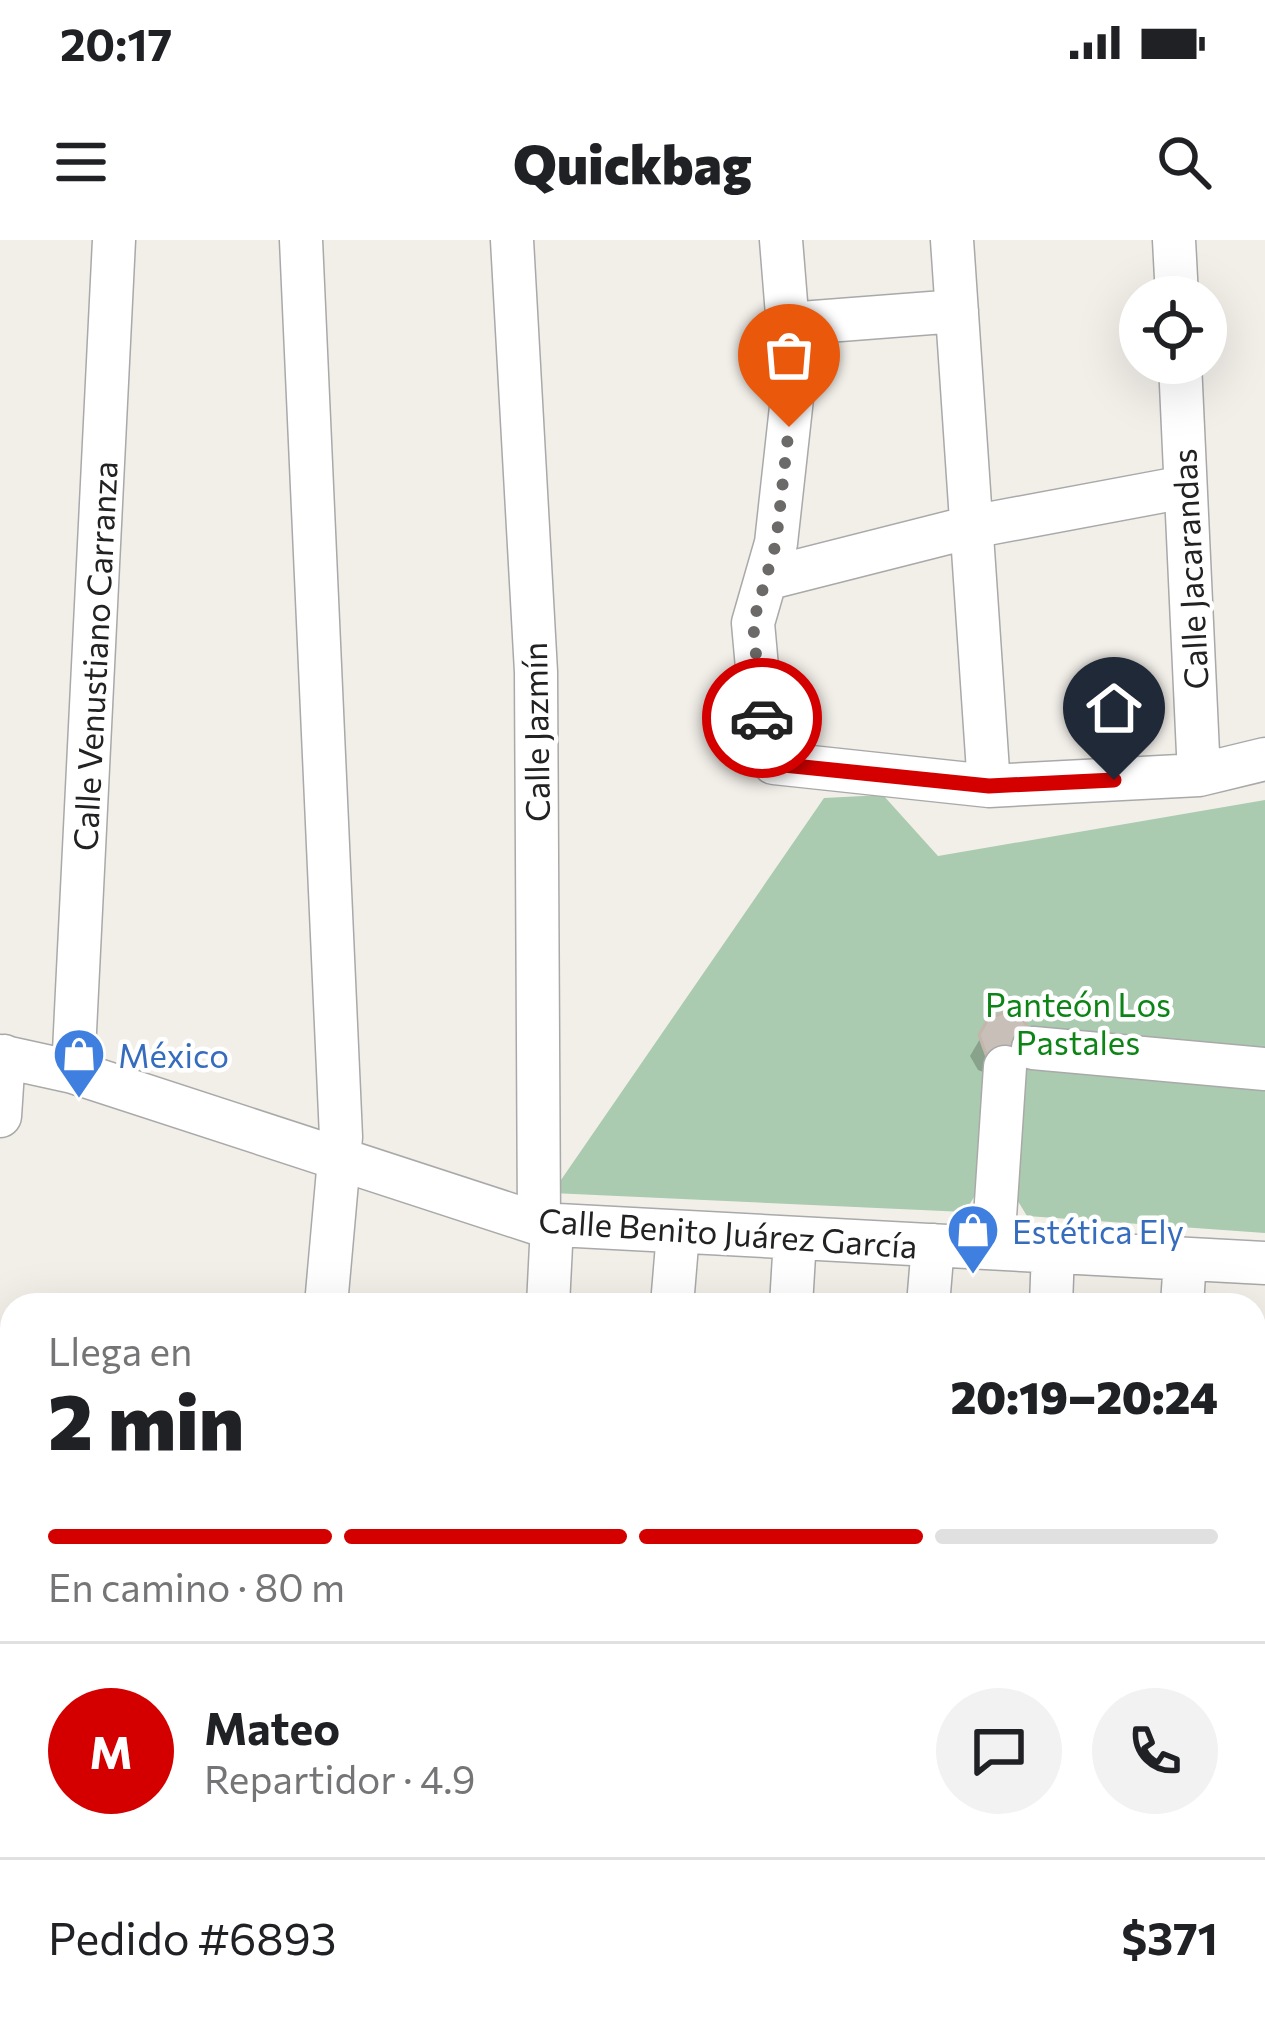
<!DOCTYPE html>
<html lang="es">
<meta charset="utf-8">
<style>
body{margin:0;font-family:Commissioner,sans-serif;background:#f2f2f2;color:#202124;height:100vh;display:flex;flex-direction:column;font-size:45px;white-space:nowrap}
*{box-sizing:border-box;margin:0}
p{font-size:39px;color:#757577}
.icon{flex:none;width:66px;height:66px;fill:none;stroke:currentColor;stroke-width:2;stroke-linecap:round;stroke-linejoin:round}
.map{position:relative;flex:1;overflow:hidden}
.details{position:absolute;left:0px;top:1053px;width:1266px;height:747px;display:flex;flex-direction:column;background:#fff;border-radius:36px 36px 0 0;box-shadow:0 12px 48px #0002}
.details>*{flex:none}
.buttons{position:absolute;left:1119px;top:36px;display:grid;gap:24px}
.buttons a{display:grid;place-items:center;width:108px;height:108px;border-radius:50%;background:#fff;box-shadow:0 12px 48px #0002;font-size:60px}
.pin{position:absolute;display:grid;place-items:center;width:102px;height:102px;color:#fff;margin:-123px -51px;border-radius:50% 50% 50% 0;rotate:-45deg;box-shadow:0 0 12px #0007}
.pin .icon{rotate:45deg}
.courier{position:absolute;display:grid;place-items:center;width:120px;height:120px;margin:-60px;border:9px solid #d40000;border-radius:50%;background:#fff;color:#222;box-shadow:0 3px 15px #0007}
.summary em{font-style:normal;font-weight:800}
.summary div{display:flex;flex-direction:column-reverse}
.summary{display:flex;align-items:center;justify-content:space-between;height:204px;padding:0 48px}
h1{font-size:78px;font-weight:800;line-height:90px}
.bar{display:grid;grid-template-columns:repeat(4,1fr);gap:18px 12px;align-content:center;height:144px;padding:0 48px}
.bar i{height:15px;border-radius:9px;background:#e0e0e0}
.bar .active{background:#d40000}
.bar p{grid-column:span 4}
.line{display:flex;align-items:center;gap:30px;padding:0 48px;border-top:3px solid #e0e0e0}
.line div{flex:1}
.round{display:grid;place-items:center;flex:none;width:126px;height:126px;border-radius:63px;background:#f2f2f2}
.status{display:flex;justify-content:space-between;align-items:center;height:84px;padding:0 60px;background:#fff;direction:ltr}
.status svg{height:33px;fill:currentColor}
header{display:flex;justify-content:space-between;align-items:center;height:156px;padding:0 48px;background:#fff;font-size:54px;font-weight:800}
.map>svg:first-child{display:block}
</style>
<div class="status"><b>20:17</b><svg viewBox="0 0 49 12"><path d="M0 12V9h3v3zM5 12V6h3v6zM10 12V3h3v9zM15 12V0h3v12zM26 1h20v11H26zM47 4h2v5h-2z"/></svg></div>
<header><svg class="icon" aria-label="menu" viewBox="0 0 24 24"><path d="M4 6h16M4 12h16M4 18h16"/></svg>Quickbag<svg class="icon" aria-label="search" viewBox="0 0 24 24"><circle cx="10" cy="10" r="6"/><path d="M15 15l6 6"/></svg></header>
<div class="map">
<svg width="1265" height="1798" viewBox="0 0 1265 1798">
<rect width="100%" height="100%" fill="#f2efe9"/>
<!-- cemetery -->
<path fill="#aacbaf" d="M883,555L938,616L1265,560V993L1027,976L1016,958L974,957L965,972L552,953L824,558Z"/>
<!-- shadow -->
<path fill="#0003" d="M990,782L993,836L978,830L970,816Z"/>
<!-- building -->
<path fill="#c7bfb8" stroke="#c4b6ab" stroke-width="3" d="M1005,772L1022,777L1034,800L988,820L979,795L988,779Z"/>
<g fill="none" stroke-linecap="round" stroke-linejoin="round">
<!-- minor casing -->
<g stroke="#a9a9a9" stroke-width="45">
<path id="minor" d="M301,0L341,897L326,1065
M512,0L536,432L539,984
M781,0L793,149L776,303L753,383L764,505L774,523L989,546L1199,535L1265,519
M952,0L989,546
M1174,0L1177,57
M788,84L957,71
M1180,123L1199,535
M766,339L971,287L1185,247
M1033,808L1265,829
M0,816L73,832L539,984L1265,1023
M73,832L114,0
M0,876L4,816
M993,1007L1005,827
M548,1065L552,985
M672,1065L678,993
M791,1065L795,999
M928,1065L933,1005
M1051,1065L1053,1011
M1182,1065L1185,1019
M0,1243L12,1244
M1254,1460L1265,1461
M0,1661L12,1662
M329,1788L357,1798
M60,1798L61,1788
M273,1798L274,1788
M619,1798V1788
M748,1798L749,1788
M1133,1798L1134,1788"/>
</g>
<!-- minor -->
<use href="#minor" stroke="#fff" stroke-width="42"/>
</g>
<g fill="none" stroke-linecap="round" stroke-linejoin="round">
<!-- done -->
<path stroke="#6b6a68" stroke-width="12" stroke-dasharray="0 21.6" d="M762,478L753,383L776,303L789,187"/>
<!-- route -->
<path stroke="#d40000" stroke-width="15" d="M762,478L764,505L774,524L989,546L1114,540"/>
</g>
<!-- icons -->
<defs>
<g id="shop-pin" transform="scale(2.7)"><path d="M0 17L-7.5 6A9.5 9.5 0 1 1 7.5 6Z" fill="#3f7fe0" stroke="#fff"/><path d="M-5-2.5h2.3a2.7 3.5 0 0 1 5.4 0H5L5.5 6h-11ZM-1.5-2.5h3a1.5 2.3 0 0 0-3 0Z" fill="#fff"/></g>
</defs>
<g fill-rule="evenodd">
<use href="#shop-pin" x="79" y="814"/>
<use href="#shop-pin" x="973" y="990"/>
</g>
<g text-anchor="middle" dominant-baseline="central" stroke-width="9" stroke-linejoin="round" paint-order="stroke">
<!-- street labels -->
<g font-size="33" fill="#222" stroke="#fff">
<text transform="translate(1189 329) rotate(-93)">Calle Jacarandas</text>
<text transform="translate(94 416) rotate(-87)">Calle Venustiano Carranza</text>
<text transform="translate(535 492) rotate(-91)">Calle Jazmín</text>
<text transform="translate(728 992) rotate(4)">Calle Benito Juárez García</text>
</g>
<!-- park labels -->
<g font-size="33" fill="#0c8416" stroke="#fff">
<text x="1078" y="763">Panteón Los<tspan x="1078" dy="38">Pastales</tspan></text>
</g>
<!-- shop labels -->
<g font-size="33" fill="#366cbe" stroke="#fff" text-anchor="start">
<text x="118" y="814">México</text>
<text x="1012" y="990">Estética Ely</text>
</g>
</g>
</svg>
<div class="buttons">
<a><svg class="icon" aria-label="locate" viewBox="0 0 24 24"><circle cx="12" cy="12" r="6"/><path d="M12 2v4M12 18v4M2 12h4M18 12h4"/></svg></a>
</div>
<div class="pin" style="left:789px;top:187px;background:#ea580c"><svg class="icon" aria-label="bag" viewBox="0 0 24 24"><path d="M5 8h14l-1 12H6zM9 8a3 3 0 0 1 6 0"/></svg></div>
<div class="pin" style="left:1114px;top:540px;background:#1f2937"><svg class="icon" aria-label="home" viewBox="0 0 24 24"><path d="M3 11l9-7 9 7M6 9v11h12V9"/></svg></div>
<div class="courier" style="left:762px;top:478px"><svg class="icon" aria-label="car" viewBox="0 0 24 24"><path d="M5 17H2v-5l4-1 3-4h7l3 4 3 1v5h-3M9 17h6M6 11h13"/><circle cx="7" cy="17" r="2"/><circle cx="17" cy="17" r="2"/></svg></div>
<section class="details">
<div class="summary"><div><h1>2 min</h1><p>Llega en</p></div><em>20:19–20:24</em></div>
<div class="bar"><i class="active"></i><i class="active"></i><i class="active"></i><i></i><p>En camino · 80 m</p></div>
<div class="line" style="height:216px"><b class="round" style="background:#d40000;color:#fff">M</b><div><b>Mateo</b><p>Repartidor · 4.9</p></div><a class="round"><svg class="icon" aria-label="chat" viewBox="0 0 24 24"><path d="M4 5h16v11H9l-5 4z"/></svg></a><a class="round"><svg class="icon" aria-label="phone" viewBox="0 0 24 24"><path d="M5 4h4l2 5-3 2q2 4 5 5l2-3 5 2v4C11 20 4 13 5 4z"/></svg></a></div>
<div class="line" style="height:156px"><div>Pedido #6893</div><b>$371</b></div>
</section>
</div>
